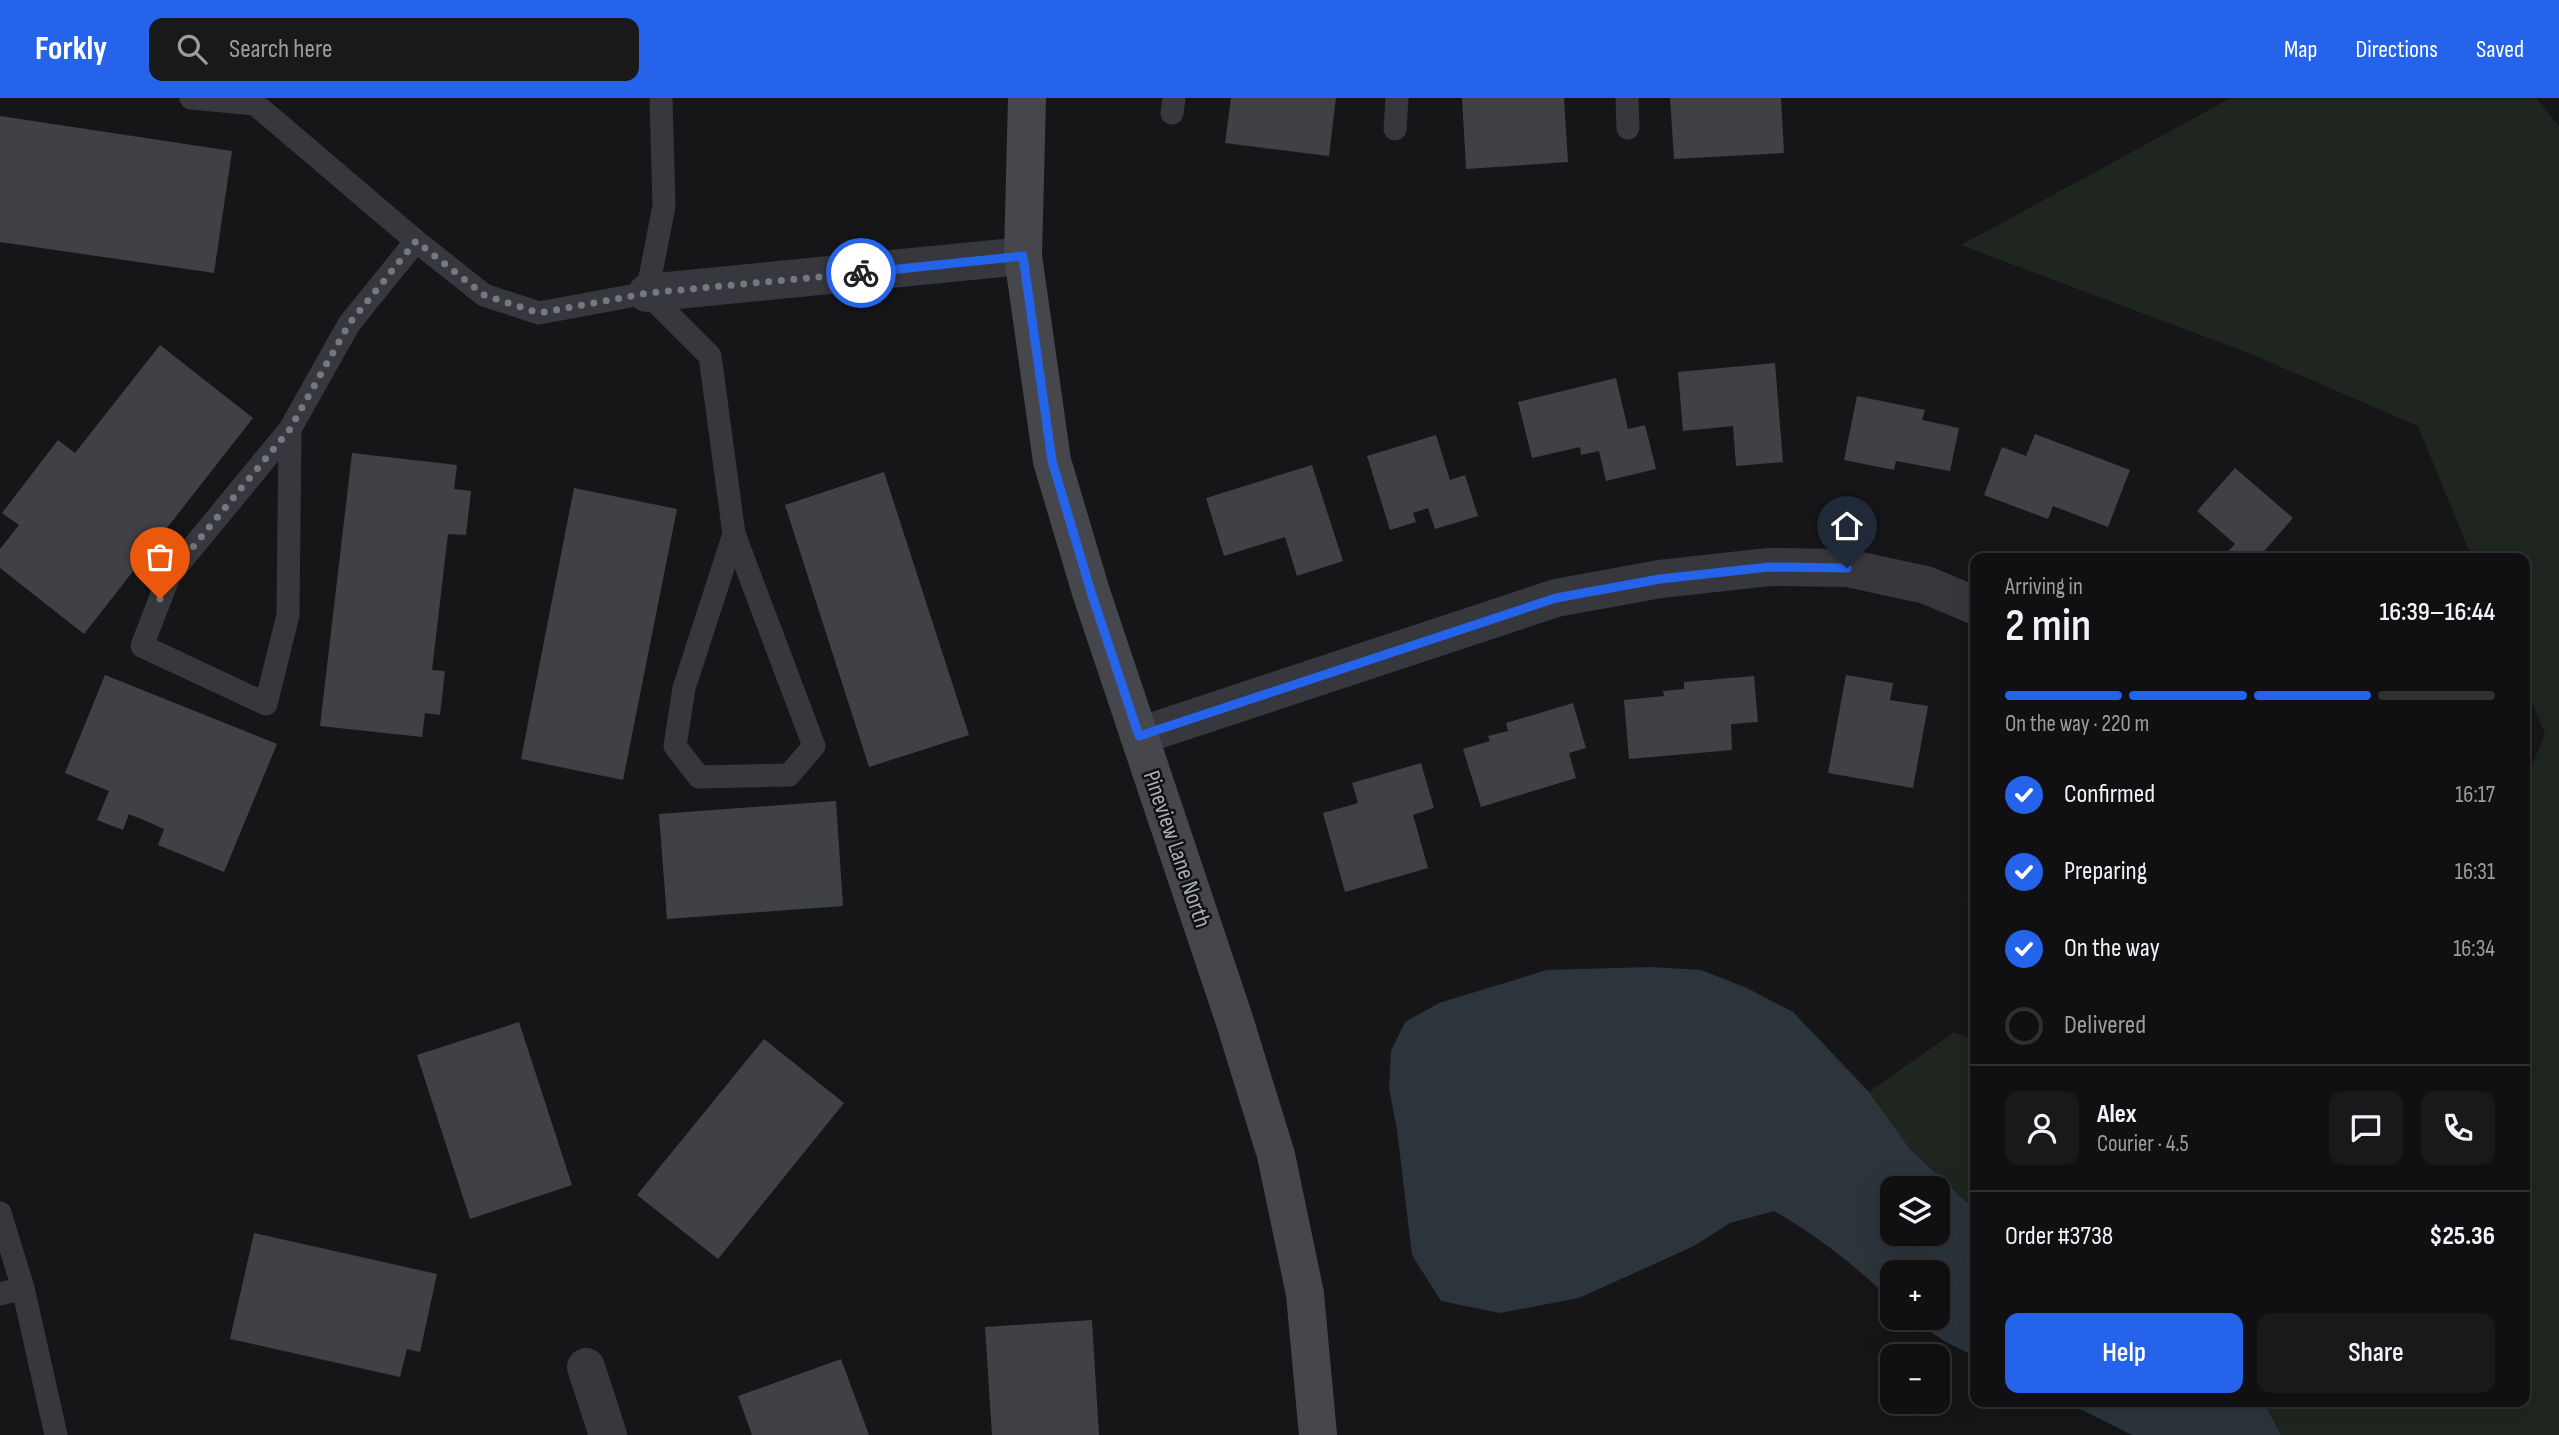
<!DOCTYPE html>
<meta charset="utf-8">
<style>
body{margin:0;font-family:"Sofia Sans Condensed",sans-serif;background:#19191b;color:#f1f3f6;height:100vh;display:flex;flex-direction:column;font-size:26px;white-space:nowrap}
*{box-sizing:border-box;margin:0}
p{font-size:23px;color:#9c9d9f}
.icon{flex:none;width:38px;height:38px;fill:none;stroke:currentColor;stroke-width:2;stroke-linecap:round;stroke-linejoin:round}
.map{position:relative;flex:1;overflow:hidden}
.drawer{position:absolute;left:1970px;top:455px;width:560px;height:854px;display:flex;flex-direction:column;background:#101012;border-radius:14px;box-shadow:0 7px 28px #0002,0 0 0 2px #303032}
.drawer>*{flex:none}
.tools{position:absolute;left:1880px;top:1078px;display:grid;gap:14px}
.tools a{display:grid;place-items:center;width:70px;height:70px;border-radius:14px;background:#101012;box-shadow:0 7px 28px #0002,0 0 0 2px #303032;font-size:35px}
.pin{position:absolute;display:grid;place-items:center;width:60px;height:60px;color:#fff;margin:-72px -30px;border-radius:50% 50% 50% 0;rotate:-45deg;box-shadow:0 0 7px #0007}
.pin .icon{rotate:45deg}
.courier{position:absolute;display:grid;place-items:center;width:70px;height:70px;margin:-35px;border:5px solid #2563eb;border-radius:50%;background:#fff;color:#222;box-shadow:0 2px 9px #0007}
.summary em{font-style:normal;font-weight:600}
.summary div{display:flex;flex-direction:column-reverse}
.summary{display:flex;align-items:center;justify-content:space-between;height:119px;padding:0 35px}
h1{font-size:46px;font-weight:600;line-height:52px}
.bar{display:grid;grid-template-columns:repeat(4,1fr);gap:10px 7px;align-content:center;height:84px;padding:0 35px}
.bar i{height:9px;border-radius:5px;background:#303032}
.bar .current{background:#2563eb}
.bar p{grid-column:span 4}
.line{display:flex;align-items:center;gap:18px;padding:0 35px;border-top:2px solid #303032}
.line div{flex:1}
.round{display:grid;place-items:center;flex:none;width:74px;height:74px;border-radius:14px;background:#19191b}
ol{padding:0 35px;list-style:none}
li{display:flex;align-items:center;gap:21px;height:77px}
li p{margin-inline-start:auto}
li .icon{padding:7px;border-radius:50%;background:#2563eb;color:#fff;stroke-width:4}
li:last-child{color:#9c9d9f}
li i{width:38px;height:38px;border:4px solid #303032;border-radius:50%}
.button{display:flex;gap:14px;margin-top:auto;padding:14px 35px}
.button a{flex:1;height:80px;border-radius:14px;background:#2563eb;color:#fff;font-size:28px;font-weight:600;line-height:80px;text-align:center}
.button a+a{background:#19191b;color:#f1f3f6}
header{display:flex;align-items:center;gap:42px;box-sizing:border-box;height:98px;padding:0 35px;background:#2563eb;color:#fff}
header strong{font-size:33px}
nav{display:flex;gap:38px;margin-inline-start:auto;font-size:24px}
.search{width:490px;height:63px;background:#19191b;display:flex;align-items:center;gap:18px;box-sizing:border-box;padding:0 24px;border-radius:14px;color:#9c9d9f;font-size:26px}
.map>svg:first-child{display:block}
</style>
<header>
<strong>Forkly</strong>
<div class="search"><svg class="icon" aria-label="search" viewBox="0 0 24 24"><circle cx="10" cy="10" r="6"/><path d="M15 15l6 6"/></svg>Search here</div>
<nav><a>Map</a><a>Directions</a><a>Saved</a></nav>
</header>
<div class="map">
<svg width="2559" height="1337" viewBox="0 0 2559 1337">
<rect width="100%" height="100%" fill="#161618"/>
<!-- green -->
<path fill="#1e261f" d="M2231,0H2536L2559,28V1337H2281L2264,1304H2525V684L2545,636L2525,589V460H2472L2418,328L2251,256L1961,147Z
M1954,934L1976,943V1113L1909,1050L1869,994Z"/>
<!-- water -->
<path fill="#2c353c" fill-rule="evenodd" d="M1650,869L1701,872L1747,890L1793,914L1869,994L1909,1050L1976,1113V1259L1944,1243L1911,1220H1937V1174H1892V1203C1856,1168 1817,1138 1774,1113L1730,1125L1694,1148L1579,1200L1500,1215L1441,1203L1412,1157L1397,1032L1389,990L1391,953L1405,924L1439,905L1547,872ZM1892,1090H1937V1136H1892Z
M2066,1304H2264L2281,1337H2132Z"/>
<!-- building -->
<path fill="#404145" d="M1231,0H1336L1329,58L1225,45Z
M1462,0H1564L1568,64L1466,71Z
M1670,0H1781L1784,55L1674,61Z
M0,18L232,53L214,175L0,144Z
M160,247L253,320L84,536L0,470V451L19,427L2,415L58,342L75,355Z
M1775,265L1783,364L1736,368L1733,328L1683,333L1678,274Z
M1616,280L1628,331L1645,327L1656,371L1606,383L1599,353L1581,357L1580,349L1532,360L1518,304Z
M1857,298L1925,312L1922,322L1959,330L1950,373L1896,363L1894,372L1844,362Z
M2035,336L2130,372L2108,429L2053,408L2048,421L1984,397L2002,349L2026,358Z
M1436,337L1450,382L1465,377L1478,418L1435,431L1428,410L1413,415L1416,424L1390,432L1367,358Z
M352,355L457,367L454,391L471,393L466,437L448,436L432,572L445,573L440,617L425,615L422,639L320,628Z
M1312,367L1343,463L1297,478L1285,439L1224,458L1206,400Z
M2235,370L2293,420L2260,458L2263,460H2222L2235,446L2197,413Z
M884,374L969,637L869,669L785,407Z
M574,390L677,411L623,682L521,661Z
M105,577L277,646L224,774L158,747L164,731L146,723L129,716L123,732L97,722L109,693L65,675Z
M1846,577L1893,585L1890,602L1928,608L1913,690L1828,675Z
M1754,578L1758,624L1731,626L1732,652L1629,661L1624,602L1664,598L1663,593L1684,591V584Z
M1573,605L1586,650L1569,655L1576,680L1481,709L1463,651L1490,643L1488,638L1508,633L1506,625Z
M1421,665L1434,710L1413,717L1428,770L1345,794L1323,715L1358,705L1352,685Z
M836,703L843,808L667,821L659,716Z
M1976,787V806L1967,801Z
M519,924L572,1087L470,1121L417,957Z
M764,941L844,1005L718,1161L637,1097Z
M254,1135L437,1176L420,1254L407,1251L400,1279L230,1241Z
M1092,1222L1099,1337H992L985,1229Z
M841,1261L869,1337H752L738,1298Z"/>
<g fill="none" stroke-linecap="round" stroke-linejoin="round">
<!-- lane -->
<path stroke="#37383d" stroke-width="23" d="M191,0L255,6
M248,0L416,143L484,197L539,215L647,195
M1627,0L1628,30
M1172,15L1174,0
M1395,31L1397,0
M647,195L710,258L734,436L814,648L789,677L699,679L675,648L684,590L734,436
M647,195L664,108L661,0
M290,331L169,478L142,548L266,606L288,517L290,331L349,226L416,143
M0,1115L23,1190L56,1337
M0,1196L23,1190"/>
<!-- street -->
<path stroke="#37383d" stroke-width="38" d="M647,195L1023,158
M1139,638L1556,500L1660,481L1769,469L1847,470L1926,487L1976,508
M586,1269L608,1337"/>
<!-- secondary -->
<path stroke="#45474d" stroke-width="38" d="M1027,0L1023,158L1052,363L1091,494L1234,921L1276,1057L1305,1196L1318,1337"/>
</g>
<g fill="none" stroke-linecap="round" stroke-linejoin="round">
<!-- done -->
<path stroke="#757880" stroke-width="7" stroke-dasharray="0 12.6" d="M160,501L169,478L290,331L349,226L416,143L484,197L539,215L648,195L861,175"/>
<!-- route -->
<path stroke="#2563eb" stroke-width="9" d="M861,175L1023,158L1052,363L1091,494L1139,638L1556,500L1660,481L1769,469L1847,470"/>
</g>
<g text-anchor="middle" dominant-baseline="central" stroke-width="5" stroke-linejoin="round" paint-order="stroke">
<!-- street labels -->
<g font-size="24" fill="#a8adb8" stroke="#111113">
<text transform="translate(1177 751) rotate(71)">Pineview Lane North</text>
</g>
</g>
</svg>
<div class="tools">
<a><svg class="icon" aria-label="layers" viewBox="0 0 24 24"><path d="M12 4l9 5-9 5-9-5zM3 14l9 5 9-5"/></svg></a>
<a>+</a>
<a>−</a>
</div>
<div class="pin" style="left:160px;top:501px;background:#ea580c"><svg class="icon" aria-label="bag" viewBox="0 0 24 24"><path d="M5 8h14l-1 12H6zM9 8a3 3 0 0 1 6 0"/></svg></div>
<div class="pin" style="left:1847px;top:470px;background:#1f2937"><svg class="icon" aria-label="home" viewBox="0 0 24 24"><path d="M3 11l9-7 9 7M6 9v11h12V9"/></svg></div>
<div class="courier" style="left:861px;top:175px"><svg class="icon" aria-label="bike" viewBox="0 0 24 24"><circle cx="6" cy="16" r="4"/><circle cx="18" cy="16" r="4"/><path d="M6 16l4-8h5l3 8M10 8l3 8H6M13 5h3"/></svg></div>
<section class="drawer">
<div class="summary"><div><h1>2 min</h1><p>Arriving in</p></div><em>16:39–16:44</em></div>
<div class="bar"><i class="current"></i><i class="current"></i><i class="current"></i><i></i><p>On the way · 220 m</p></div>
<ol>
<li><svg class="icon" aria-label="check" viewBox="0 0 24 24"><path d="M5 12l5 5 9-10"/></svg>Confirmed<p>16:17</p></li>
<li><svg class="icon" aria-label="check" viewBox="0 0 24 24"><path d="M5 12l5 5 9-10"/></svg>Preparing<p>16:31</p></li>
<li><svg class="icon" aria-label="check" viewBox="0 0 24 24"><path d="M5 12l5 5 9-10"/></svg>On the way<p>16:34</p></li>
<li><i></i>Delivered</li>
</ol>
<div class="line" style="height:126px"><a class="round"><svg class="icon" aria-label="person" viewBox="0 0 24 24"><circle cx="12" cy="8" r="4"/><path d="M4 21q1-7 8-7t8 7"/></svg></a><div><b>Alex</b><p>Courier · 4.5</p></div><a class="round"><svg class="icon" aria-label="chat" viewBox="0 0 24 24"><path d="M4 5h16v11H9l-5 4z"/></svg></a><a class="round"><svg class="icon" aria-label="phone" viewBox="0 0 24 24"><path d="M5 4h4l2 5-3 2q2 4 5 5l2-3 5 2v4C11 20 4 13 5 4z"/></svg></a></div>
<div class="line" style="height:91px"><div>Order #3738</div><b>$25.36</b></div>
<div class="button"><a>Help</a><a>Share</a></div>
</section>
</div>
